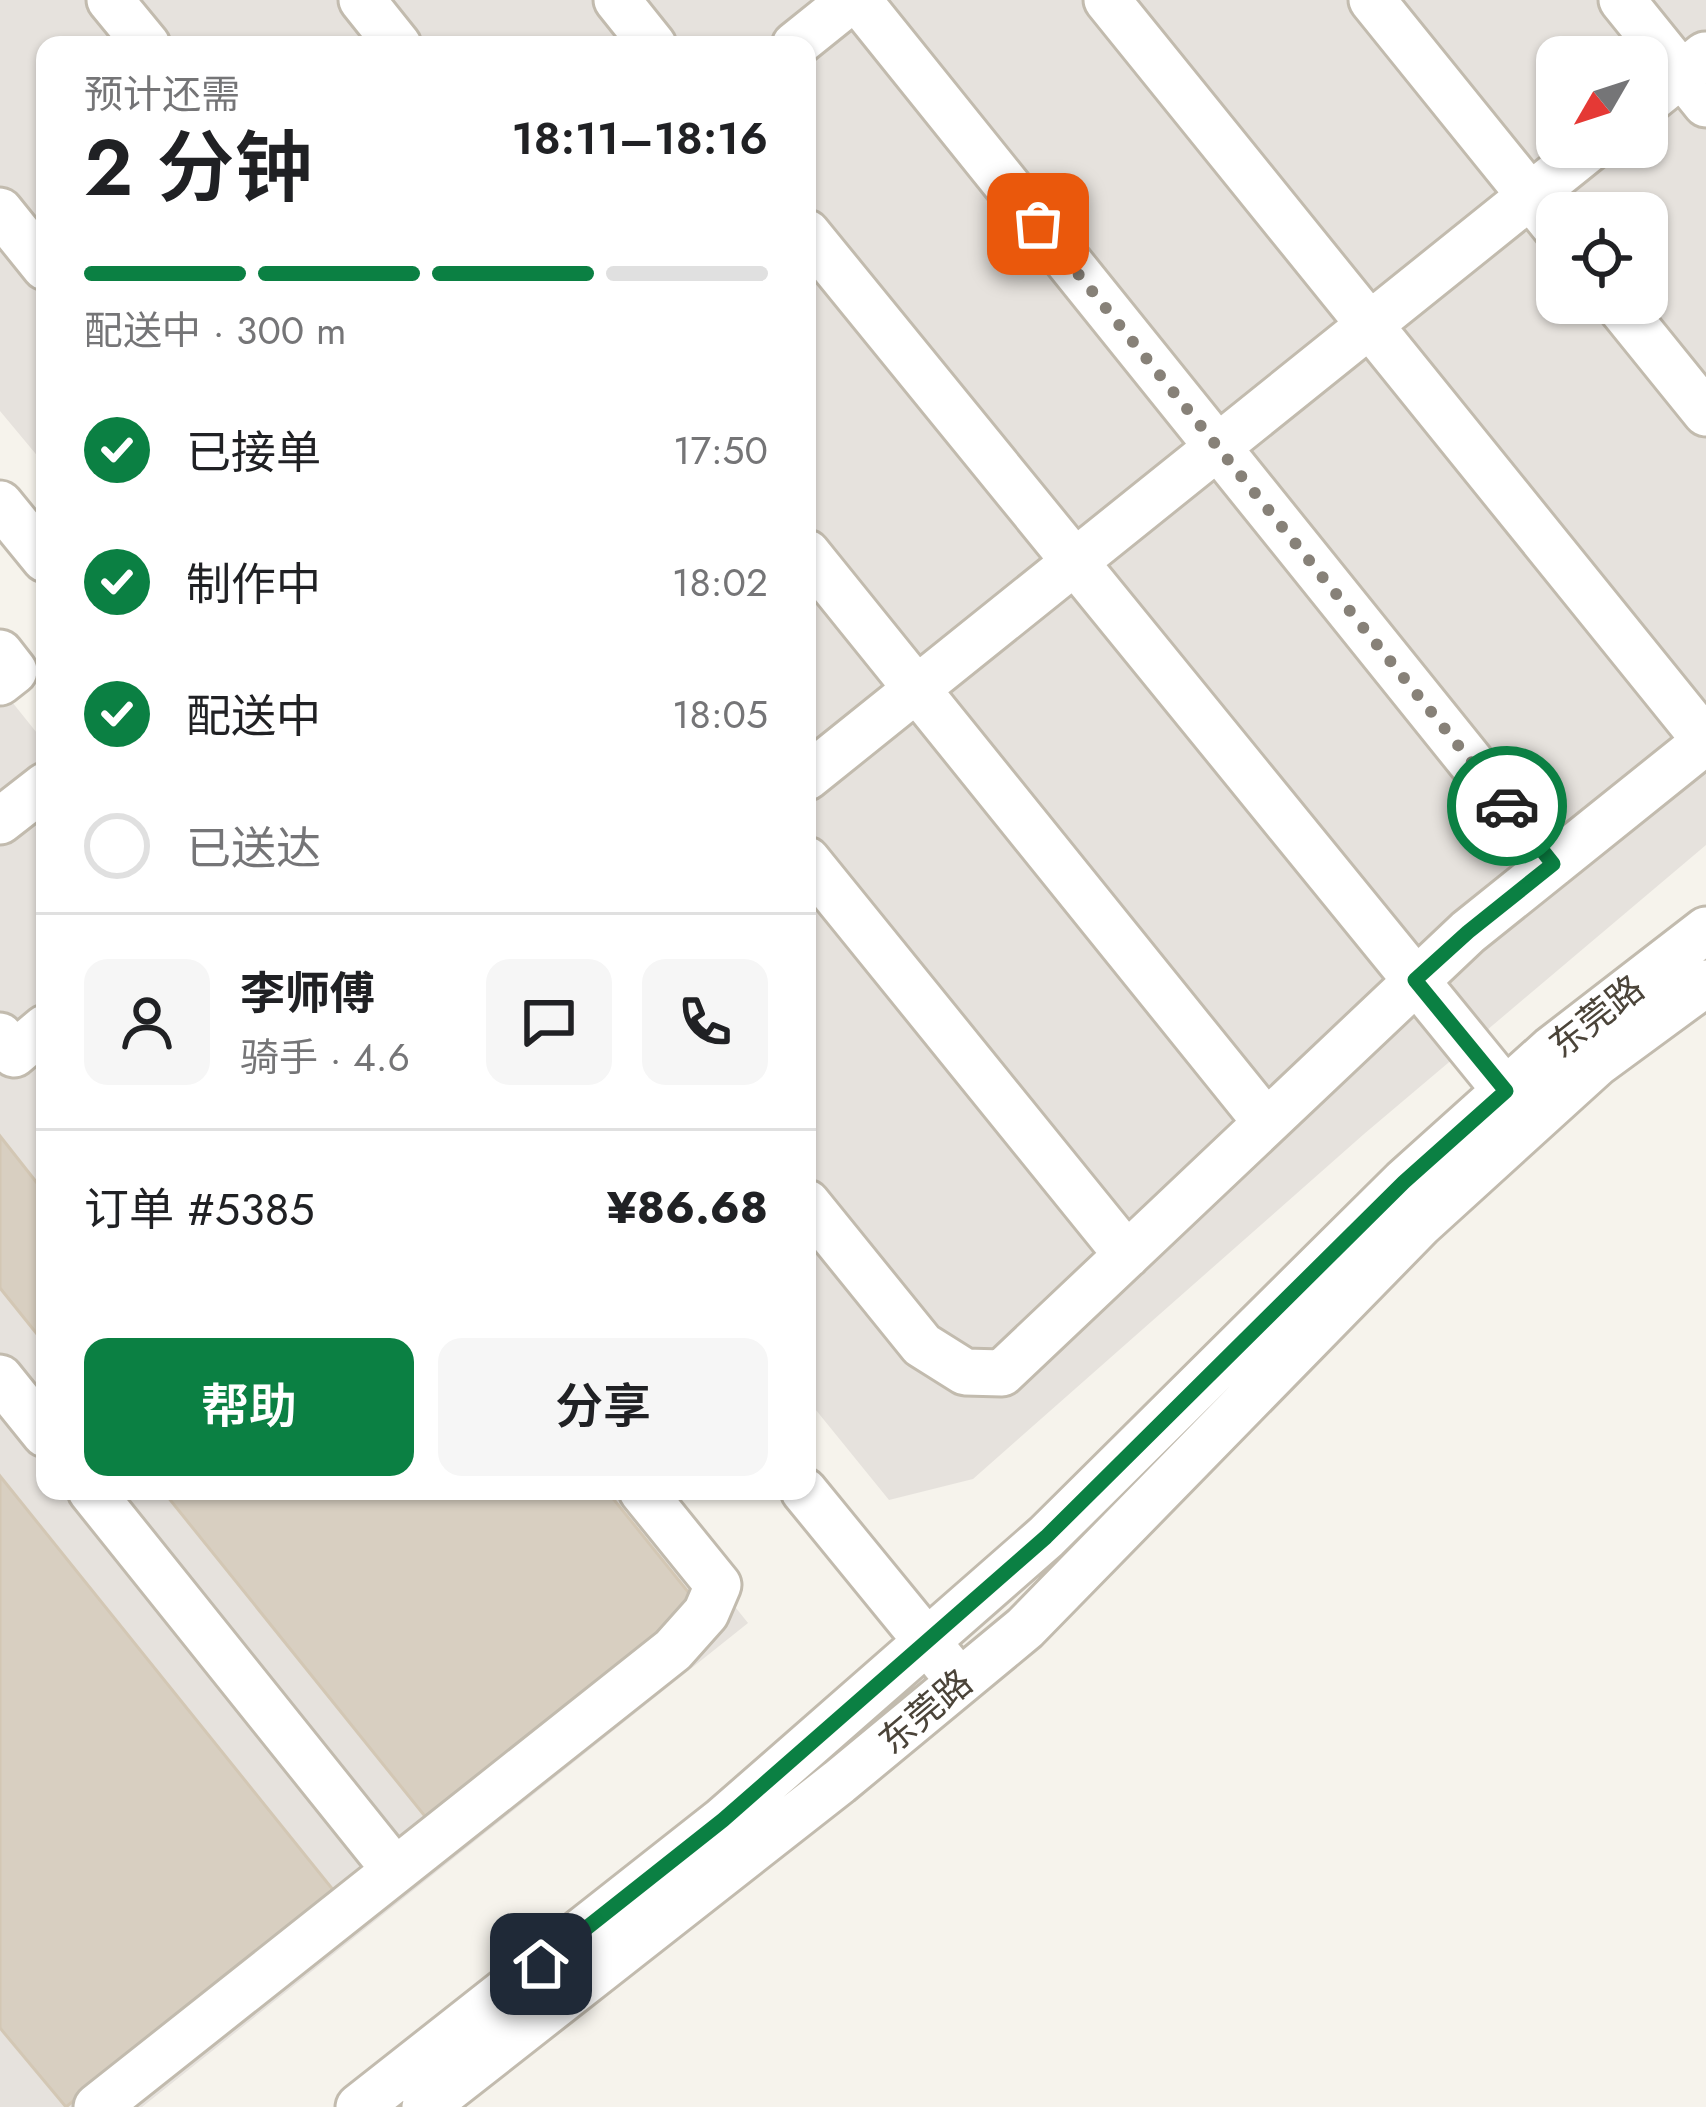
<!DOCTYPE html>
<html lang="zh">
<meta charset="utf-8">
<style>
body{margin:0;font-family:Jost,"Noto Sans SC",sans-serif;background:#f6f6f6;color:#202124;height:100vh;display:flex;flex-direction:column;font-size:45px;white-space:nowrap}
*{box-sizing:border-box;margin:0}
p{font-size:39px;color:#757577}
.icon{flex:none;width:66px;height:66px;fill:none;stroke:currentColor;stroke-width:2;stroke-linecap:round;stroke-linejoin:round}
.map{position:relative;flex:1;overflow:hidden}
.side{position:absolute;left:36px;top:36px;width:780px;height:1464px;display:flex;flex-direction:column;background:#fff;border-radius:24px;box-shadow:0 3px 9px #0004}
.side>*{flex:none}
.needle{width:78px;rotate:231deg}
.fabs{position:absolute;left:1536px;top:36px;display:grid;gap:24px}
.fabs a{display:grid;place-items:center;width:132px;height:132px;border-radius:24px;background:#fff;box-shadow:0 3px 9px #0004;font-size:60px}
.pin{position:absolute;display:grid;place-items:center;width:102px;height:102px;color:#fff;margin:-51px;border-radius:24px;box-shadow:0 6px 18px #0006}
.courier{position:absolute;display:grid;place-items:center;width:120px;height:120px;margin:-60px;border:9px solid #0b8043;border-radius:50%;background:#fff;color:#222;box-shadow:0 3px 15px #0007}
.head em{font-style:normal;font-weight:600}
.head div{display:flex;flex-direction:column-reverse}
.head{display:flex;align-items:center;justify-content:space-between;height:204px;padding:0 48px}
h1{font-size:78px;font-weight:600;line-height:90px}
.bar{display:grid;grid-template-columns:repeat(4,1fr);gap:18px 12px;align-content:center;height:144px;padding:0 48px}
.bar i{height:15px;border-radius:9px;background:#e0e0e0}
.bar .current{background:#0b8043}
.bar p{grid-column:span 4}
.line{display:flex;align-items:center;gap:30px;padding:0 48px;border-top:3px solid #e0e0e0}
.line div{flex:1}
.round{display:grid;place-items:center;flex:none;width:126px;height:126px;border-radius:24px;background:#f6f6f6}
ol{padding:0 48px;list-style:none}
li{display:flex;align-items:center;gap:36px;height:132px}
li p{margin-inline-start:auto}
li .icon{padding:12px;border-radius:50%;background:#0b8043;color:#fff;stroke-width:4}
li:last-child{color:#757577}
li i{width:66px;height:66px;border:6px solid #e0e0e0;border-radius:50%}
.action{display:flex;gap:24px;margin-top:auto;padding:24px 48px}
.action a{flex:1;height:138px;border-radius:24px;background:#0b8043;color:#fff;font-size:48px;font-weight:600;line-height:138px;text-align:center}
.action a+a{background:#f6f6f6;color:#202124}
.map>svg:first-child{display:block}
</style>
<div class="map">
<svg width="1706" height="2107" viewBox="0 0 1706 2107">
<rect width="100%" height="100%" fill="#f6f3ec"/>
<!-- industrial -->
<path fill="#e6e2dd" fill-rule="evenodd" d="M0,0H1706V845L1364,1134L973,1479L889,1500L807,1399V45H45V465L0,411ZM1557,57H1647V147H1557ZM1557,213H1647V303H1557Z
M0,687L45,743V1491H642L748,1623L142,2107H0Z"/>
<!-- building -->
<path fill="#d8cfc1" stroke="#d3c7b4" stroke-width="3" d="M0,1136L37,1183L45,1176V1344L0,1288Z
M0,1476L334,1891L66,2107L0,2028Z
M163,1491H607L701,1608L432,1825Z"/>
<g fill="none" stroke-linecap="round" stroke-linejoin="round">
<!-- minor casing -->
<g stroke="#c2bbae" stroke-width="51">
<path id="minor" d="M110,0L147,45
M362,0L398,45
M617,0L653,45
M858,0L1553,864
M1107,0L1706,741
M1372,0L1557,229
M1622,0L1706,104
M795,45L851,0
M1647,102L1705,55
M0,211L45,267
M807,233L1506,1091
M1617,303L1706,413
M0,504L45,559
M807,553L1266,1122
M0,653L14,671L0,682
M807,777L1591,147
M0,821L45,786
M807,860L1127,1255
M0,1036L14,1054L45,1028
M807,1203L922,1345L965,1372L1002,1373L1468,932L1706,741
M0,1378L45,1434
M91,1491L395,1870
M804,1491L947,1666
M97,2107L673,1650L706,1613L718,1585L642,1491
M359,2107L723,1820L1046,1537L1404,1182L1552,1049L1706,930
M425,2107L839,1782L1025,1628L1420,1224L1597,1063L1706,983"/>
</g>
<!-- minor -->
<use href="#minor" stroke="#fff" stroke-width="45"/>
</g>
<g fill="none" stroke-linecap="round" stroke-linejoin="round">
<!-- done -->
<path stroke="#878178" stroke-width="12" stroke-dasharray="0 21.6" d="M1038,224L1507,806"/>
<!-- route -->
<path stroke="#0b8043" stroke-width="15" d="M541,1964L723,1820L1046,1537L1404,1182L1506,1091L1415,980L1468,932L1553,864L1507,806"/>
</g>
<g text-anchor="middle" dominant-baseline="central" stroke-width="9" stroke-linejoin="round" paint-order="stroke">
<!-- street labels -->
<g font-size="36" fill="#4b4439" stroke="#fff">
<text transform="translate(1596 1016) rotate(-38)">东莞路</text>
<text transform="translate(925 1711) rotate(-40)">东莞路</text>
</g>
</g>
</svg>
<div class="fabs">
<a><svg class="needle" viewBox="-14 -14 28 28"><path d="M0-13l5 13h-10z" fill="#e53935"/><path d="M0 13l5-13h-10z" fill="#757577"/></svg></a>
<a><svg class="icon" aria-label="locate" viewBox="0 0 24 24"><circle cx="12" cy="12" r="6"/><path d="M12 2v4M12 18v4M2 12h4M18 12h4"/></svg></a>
</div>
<div class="pin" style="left:1038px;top:224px;background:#ea580c"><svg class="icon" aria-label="bag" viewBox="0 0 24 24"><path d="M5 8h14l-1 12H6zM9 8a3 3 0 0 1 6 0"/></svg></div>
<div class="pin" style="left:541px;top:1964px;background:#1f2937"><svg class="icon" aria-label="home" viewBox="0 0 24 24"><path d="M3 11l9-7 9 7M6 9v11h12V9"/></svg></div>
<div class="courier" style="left:1507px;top:806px"><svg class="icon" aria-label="car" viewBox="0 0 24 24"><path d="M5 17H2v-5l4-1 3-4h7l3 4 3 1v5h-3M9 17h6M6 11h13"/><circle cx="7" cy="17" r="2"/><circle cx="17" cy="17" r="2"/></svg></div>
<section class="side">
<div class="head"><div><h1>2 分钟</h1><p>预计还需</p></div><em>18:11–18:16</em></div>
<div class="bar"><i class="current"></i><i class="current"></i><i class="current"></i><i></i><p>配送中 · 300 m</p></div>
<ol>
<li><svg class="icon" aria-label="check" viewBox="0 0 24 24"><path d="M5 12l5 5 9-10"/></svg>已接单<p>17:50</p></li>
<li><svg class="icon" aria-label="check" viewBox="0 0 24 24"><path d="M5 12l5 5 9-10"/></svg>制作中<p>18:02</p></li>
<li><svg class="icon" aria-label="check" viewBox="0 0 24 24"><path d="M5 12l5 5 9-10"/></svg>配送中<p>18:05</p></li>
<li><i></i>已送达</li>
</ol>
<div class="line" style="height:216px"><a class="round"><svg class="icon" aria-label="person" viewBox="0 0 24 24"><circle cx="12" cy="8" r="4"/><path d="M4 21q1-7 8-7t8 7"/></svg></a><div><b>李师傅</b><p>骑手 · 4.6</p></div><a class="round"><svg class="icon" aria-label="chat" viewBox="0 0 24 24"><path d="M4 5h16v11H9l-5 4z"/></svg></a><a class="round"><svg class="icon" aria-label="phone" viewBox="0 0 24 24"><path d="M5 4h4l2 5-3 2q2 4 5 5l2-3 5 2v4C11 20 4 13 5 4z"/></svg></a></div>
<div class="line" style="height:156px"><div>订单 #5385</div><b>¥86.68</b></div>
<div class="action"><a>帮助</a><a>分享</a></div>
</section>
</div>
